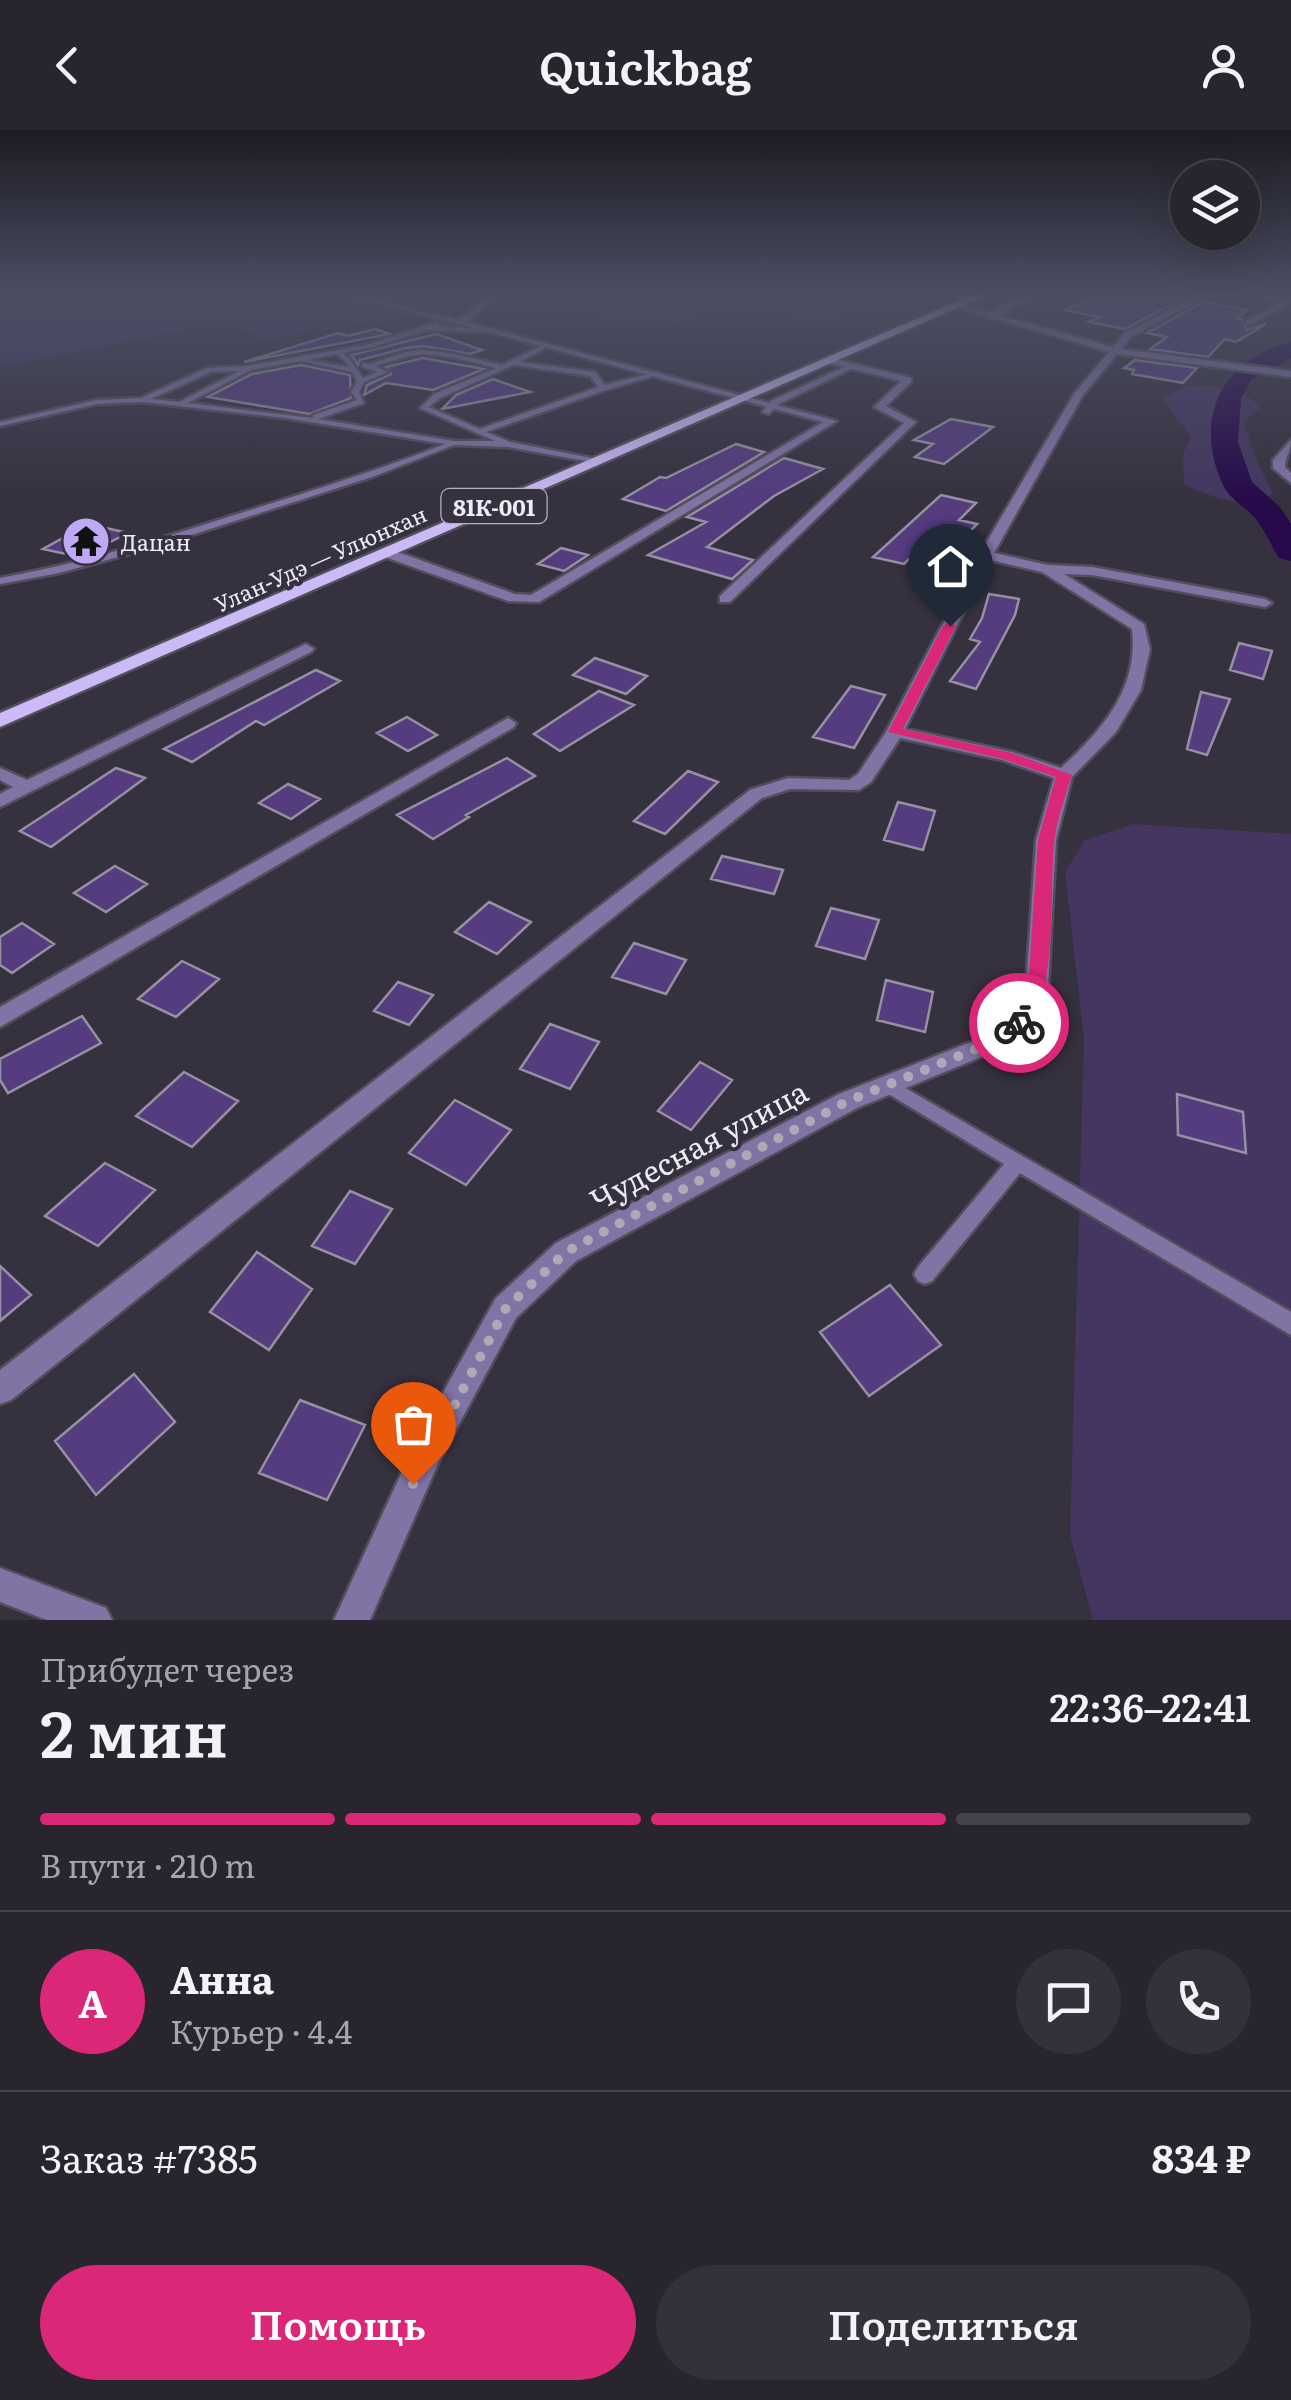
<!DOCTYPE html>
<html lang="ru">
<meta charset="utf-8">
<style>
body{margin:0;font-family:Literata,serif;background:#34313b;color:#f1f3f6;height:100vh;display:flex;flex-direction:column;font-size:38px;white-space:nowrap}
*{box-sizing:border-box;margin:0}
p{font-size:32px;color:#a5a5aa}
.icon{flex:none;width:55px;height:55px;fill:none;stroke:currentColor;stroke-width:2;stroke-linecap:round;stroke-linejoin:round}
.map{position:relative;height:1490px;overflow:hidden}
.details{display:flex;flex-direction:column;background:#28252f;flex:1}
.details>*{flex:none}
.buttons{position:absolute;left:1170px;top:30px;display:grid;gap:20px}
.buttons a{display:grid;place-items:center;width:90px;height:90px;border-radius:50%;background:#28252f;box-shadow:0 10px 40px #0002,0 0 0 2px #44424b;font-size:50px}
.pin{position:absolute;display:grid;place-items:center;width:85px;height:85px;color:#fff;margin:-102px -42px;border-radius:50% 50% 50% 0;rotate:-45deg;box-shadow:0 0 10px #0007}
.pin .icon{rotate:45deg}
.courier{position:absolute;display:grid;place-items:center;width:100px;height:100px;margin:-50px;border:8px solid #db2777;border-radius:50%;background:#fff;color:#222;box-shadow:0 2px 12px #0007}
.summary em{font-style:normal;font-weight:600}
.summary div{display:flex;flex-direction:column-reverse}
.summary{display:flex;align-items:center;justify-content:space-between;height:170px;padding:0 40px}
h1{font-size:65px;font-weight:600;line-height:75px}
.bar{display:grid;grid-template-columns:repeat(4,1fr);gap:15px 10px;align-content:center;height:120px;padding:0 40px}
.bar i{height:12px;border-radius:8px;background:#44424b}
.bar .current{background:#db2777}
.bar p{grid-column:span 4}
.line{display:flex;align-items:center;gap:25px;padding:0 40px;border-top:2px solid #44424b}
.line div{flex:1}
.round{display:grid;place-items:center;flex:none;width:105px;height:105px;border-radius:52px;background:#34313b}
.cta{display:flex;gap:20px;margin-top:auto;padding:20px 40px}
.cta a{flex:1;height:115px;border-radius:60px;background:#db2777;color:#fff;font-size:40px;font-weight:600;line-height:115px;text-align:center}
.cta a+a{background:#34313b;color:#f1f3f6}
header{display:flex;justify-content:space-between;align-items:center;height:130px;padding:0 40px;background:#28252f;font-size:45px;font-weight:600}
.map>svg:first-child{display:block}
</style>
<header><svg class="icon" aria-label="back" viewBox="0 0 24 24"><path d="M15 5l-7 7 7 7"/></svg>Quickbag<svg class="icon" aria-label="person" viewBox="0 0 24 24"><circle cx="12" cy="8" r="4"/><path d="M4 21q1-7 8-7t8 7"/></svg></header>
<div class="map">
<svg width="1291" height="1490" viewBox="0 0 1291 1490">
<rect width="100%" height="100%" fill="#35313f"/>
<!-- green -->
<path fill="#443660" d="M0,162H447C428,171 414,185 393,191C367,198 341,192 316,198C294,203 279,212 256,209L254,203L229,196H206L0,237Z
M617,162H705L704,175L708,182C673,198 619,211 592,176L593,172Z
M802,162H840L862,173C847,193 803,197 781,188L818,178L813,168Z
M1189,255C1214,257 1244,256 1260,278L1244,291L1254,325L1273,364C1239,378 1217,370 1184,354L1183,324L1191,307L1162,268Z
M1133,694L1291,704V1490H1093L1070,1405L1084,909L1065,742L1085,710Z"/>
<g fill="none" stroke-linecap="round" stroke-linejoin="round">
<!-- river -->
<path fill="#270a4b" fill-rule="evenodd" d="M1291,212V228L1252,249L1241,268L1238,312L1252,352L1280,377L1291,394V431L1279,428C1271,416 1265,400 1255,388C1246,377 1229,369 1223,355C1193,289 1220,230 1291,212Z"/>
</g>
<!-- building -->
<path fill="#543c7f" stroke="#9691a2" stroke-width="2.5" d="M1106,162H1155L1184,168L1125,199L1089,192L1100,187L1065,180Z
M1204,172L1247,180L1236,188L1242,189L1247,200L1266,194L1236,212L1225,209L1208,227L1150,219L1167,207L1147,203Z
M375,199L390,204L244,232L338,203L347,206Z
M436,204L482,220L470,224L423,216L406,218L360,230L358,235L351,225Z
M423,228L484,239L433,260L386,253L364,265L367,255L391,244L386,237Z
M1135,230L1197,238L1183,253L1132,244L1134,240L1124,238Z
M301,235L350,245L351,268L310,284L208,267L252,244Z
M493,249L530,262L442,279L456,265Z
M951,289L993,297L944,334L915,327L933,314L914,310Z
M736,314L764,322L666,381L623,369L660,347L666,348Z
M784,328L823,339L774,366L707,417L753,430L732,449L648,425L706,392L687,387Z
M941,365L976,373L959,390L977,394L943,429L915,423L904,434L873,427Z
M88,394L128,403L80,427L43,419Z
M561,418L588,425L564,441L538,434Z
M989,464L1019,469L1015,485L976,559L950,551L980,512L970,509L982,488Z
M1239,513L1272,521L1263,549L1230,540Z
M595,528L647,546L626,564L573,545Z
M316,540L340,551L264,595L256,591L192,632L164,619Z
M851,556L885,565L854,618L813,607Z
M599,561L634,575L560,621L534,604Z
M1201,562L1230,569L1207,625L1187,619Z
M407,587L437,605L408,621L377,603Z
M507,628L535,646L466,685L469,687L433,709L397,685Z
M116,638L145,648L51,717L20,701Z
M688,641L718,652L665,704L634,691Z
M288,654L320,669L291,689L259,673Z
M898,672L935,681L923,720L884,710Z
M722,726L783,740L774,764L711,749Z
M115,736L147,754L106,782L74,763Z
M489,772L531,792L497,824L455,802Z
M831,778L879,790L865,829L816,816Z
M22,793L54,814L12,843L0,835V807Z
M634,813L686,830L666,864L612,847Z
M182,831L219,849L176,887L138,869Z
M886,850L933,862L925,902L877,890Z
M398,852L433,865L409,895L374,881Z
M82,886L101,913L8,963L0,950V929Z
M550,894L599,912L570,959L520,939Z
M700,932L732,950L691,1000L658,981Z
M184,942L238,971L192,1017L136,986Z
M1177,964L1243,982L1246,1023L1178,1005Z
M455,970L511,1000L466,1055L409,1023Z
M105,1033L155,1060L98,1116L45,1086Z
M350,1061L392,1079L355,1134L312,1116Z
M257,1122L312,1159L269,1220L210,1182Z
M0,1136L31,1165L0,1191Z
M890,1155L941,1215L869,1266L820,1202Z
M134,1244L175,1292L96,1365L55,1311Z
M300,1270L365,1295L327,1370L259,1343Z"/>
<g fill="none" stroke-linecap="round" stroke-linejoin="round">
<!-- lane casing -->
<g stroke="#524f5c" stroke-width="5">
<path id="lane" d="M335,162H347L451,190L448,192Z
M437,192L440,194L437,196L491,200L488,202L428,200L373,217L343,223L349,228L363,248L377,242L362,237V233L369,234L406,222L423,220L450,223L502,235L545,214L547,217L520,232L595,242L605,255L656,242L660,244L606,260L486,302L510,312L597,329V333L508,317L454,315L372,347L148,419L59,443L0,454V448C78,434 153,411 228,387C301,364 374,342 445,314L285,288L143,272L97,274L0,296V292L97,270L141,268L207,238L247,236L370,214ZM336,224L344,230L349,237L308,230ZM423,224L450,227L496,238L434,264L420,278L495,311H454L318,289L364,273L359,262L364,252L388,242L376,236L408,226ZM301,231L352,242L357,251L351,262L357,270L313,285V288L188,273L251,240ZM514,235L590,246L598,257L480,299L429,277L440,268ZM239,241L179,272L151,269L211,242Z
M850,234L857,236L777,275L769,284L762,282L771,271Z
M888,948L1291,1182V1205L1020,1043L932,1151L925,1154L918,1151L914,1144L918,1137L1004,1034L882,960L879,955L882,950Z"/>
</g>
<!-- street casing -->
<g stroke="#524f5c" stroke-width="5">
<path id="street" d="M495,162H505L466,192L837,291L539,472L508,471L382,426V420H392L515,464L531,465L823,292L444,190L448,187L458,190Z
M1033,162H1044L998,185L1113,217L1125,203L1203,162H1214L1131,207L1121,219L1291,241V247L1117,224L1083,265L994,423L1048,435L1092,437L1265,469L1272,473L1265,477L1092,445L1064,444L1144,494L1150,519L1141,560L1116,602L1072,647L1056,710L1048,857L1037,889L1015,913L857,978L576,1131L516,1188L439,1331L370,1490H334L417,1309L496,1168L556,1113L839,964L999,901L1019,879L1026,857L1036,710L1054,648L1002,630L900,608L871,652L859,660L790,659L762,668L11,1270L0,1274V1240L750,660L788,648L849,650L858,644L886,602L979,425L1074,264L1109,222L952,176L956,174L989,182ZM990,430L1042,442L1132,499C1139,559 1102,600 1061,638L1012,622L905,599Z
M1243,162L1291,168V173L1248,196L1245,191L1282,172Z
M831,228L911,248V252L886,276L916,292L730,472H720V466L904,293L874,277L901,251L828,233Z
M1291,310C1291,321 1285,327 1285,337L1291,343V353L1273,338V330Z
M306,514L314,519L311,522L0,677V664L13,657L0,650V638L27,650Z
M508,588L516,593L514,597L0,897V877Z
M0,1438L106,1478L112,1490H47L0,1472Z"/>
</g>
<!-- primary casing -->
<g stroke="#524f5c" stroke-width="5">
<path id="primary" d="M979,162H993L0,597V583Z"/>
</g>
<!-- lane -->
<use href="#lane" fill="#8273a5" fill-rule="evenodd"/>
<!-- street -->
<use href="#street" fill="#8273a5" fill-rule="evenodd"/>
<!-- primary -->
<use href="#primary" fill="#ccbaf7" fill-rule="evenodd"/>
</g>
<!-- sky -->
<linearGradient id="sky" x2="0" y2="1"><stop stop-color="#1d1b23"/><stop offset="0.44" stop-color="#4b4e63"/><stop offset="1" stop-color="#4b4e63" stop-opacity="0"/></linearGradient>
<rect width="1291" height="371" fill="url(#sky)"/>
<!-- route -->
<path fill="#db2777" d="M950,492L956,496L903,599L1012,623L1072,645C1065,667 1056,691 1054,714C1049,753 1060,884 1019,900L1010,893L1020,880L1028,858L1038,710L1056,647L1003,629L888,602L943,496Z"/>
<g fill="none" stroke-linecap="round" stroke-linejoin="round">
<!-- done -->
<path stroke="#adaab5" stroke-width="10" stroke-dasharray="0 18" d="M413,1354L506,1178L566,1122L848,971L1006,907L1019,893"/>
</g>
<!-- icons -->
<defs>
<g id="temple-disc" transform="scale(2.5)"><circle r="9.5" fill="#bfa8f4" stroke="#35313f"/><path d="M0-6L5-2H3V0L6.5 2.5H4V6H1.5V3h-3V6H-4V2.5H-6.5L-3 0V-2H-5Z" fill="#111"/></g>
</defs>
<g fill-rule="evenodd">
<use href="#temple-disc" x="86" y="411"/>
</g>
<g text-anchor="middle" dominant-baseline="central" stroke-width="8" stroke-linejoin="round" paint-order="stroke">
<!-- shield labels -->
<rect fill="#35313f" stroke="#b6b3be" stroke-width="2.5" x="441.5" y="359" width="105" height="34" rx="8"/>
<g font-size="22" font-weight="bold" fill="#edebf4">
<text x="494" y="376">81К-001</text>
</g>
<!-- far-poi labels -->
<g font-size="22" fill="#edebf4" stroke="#35313f" text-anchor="start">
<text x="121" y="411">Дацан</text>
</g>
<!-- far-street labels -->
<g font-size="22" fill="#edebf4" stroke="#35313f">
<text transform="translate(320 428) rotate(-24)">Улан-Удэ — Улюнхан</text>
</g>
<!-- near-street labels -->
<g font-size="30" fill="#edebf4" stroke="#35313f">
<text transform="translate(698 1014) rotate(-28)">Чудесная улица</text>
</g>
</g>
</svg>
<div class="buttons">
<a><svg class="icon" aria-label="layers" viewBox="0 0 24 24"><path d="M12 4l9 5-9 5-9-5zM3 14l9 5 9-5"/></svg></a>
</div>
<div class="pin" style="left:413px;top:1354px;background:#ea580c"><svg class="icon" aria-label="bag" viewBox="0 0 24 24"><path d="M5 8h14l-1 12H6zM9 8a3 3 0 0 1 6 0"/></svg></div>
<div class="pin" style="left:950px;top:496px;background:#1f2937"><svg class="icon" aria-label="home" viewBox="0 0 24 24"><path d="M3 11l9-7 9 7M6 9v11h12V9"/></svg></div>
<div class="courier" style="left:1019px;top:893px"><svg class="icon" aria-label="bike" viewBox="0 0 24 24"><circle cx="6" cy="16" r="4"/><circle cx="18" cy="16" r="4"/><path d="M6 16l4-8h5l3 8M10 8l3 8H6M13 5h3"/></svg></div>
</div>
<section class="details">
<div class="summary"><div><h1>2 мин</h1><p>Прибудет через</p></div><em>22:36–22:41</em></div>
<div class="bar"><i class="current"></i><i class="current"></i><i class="current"></i><i></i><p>В пути · 210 m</p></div>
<div class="line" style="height:180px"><b class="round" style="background:#db2777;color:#fff">А</b><div><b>Анна</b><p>Курьер · 4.4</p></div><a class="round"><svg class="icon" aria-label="chat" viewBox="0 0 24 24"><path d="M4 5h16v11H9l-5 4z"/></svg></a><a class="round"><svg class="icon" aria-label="phone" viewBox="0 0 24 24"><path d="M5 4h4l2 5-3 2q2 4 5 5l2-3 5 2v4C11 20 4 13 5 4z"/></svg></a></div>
<div class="line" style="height:130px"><div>Заказ #7385</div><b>834 ₽</b></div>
<div class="cta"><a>Помощь</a><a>Поделиться</a></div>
</section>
